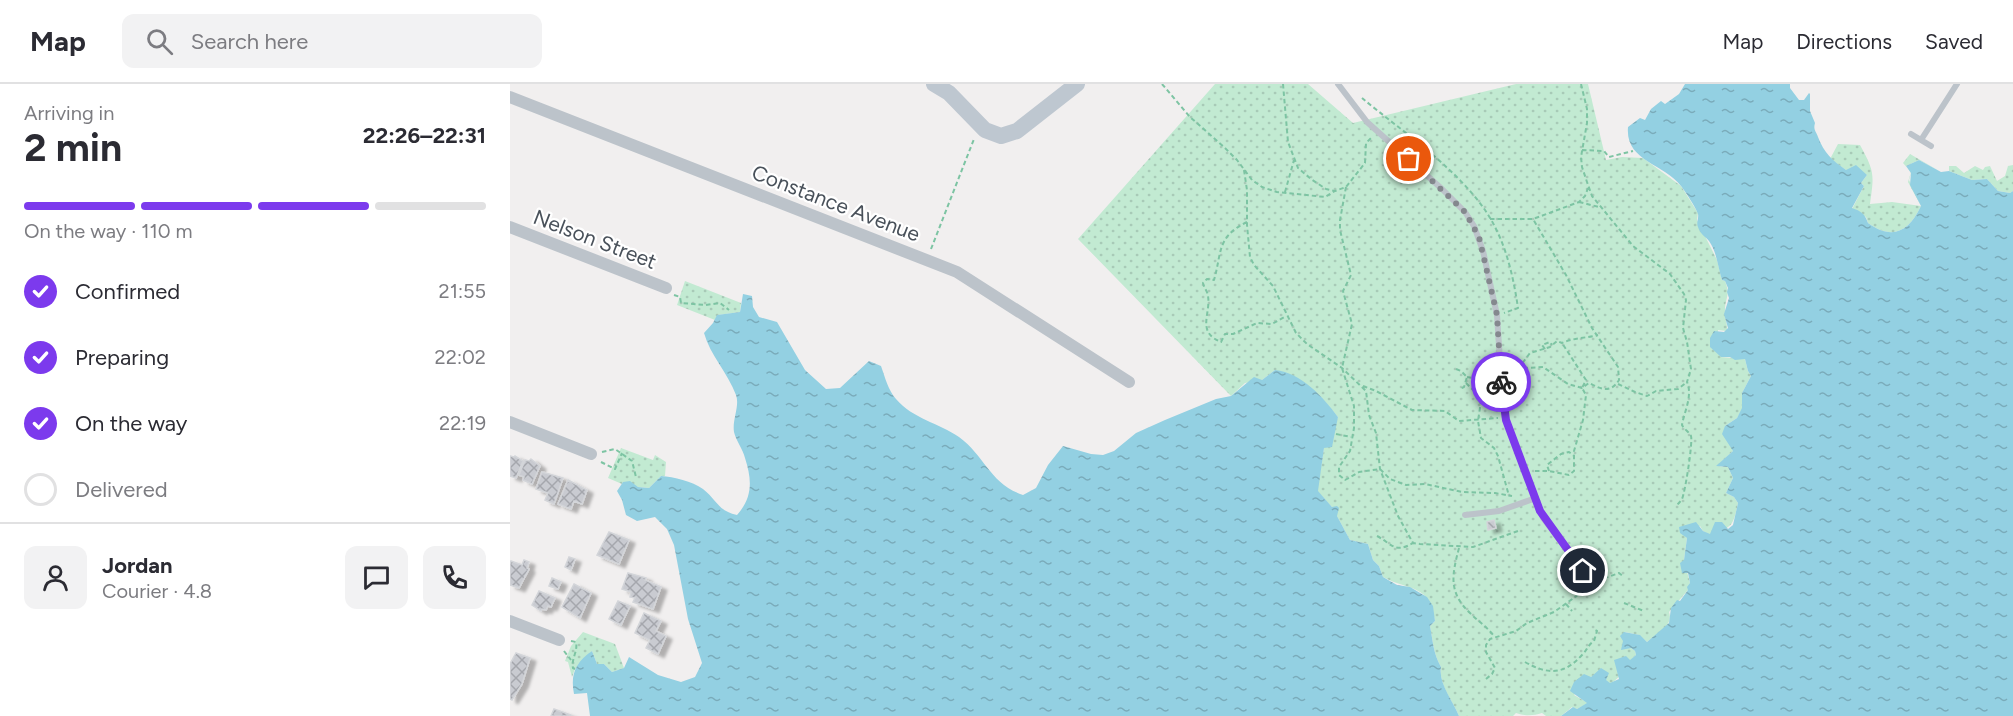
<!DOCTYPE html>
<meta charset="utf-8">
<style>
body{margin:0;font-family:Figtree,sans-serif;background:#f2f2f3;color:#2b2b33;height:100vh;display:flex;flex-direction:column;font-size:22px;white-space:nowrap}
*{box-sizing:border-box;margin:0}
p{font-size:20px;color:#7c7c81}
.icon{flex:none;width:33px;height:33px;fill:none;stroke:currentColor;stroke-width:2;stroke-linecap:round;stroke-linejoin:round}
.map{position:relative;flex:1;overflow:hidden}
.side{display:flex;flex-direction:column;background:#fff;width:510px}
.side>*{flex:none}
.pin{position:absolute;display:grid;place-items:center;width:51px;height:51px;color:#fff;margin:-26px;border:3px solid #fff;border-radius:50%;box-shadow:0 2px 6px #0007}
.courier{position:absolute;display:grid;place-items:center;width:60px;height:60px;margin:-30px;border:4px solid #7c3aed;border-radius:50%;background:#fff;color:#222;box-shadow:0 2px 8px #0007}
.overview em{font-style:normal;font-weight:700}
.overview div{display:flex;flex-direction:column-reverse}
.overview{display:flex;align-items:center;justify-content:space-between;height:102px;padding:0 24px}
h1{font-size:39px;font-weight:700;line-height:45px}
.bar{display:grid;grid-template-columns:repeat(4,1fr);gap:9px 6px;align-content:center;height:72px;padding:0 24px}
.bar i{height:8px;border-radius:4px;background:#e1e1e2}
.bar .active{background:#7c3aed}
.bar p{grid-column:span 4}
.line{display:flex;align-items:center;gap:15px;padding:0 24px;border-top:2px solid #e1e1e2}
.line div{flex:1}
.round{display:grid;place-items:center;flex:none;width:63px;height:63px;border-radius:12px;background:#f2f2f3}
ol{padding:0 24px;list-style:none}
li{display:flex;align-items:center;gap:18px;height:66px}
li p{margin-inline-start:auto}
li .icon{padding:6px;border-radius:50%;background:#7c3aed;color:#fff;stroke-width:4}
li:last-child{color:#7c7c81}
li i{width:33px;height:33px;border:3px solid #e1e1e2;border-radius:50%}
header{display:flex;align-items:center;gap:36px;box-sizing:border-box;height:84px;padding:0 30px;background:#fff;border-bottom:2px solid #e1e1e2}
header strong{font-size:28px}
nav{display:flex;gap:33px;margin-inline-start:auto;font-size:21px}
.search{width:420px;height:54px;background:#f2f2f3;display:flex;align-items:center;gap:15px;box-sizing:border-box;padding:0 21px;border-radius:12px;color:#7c7c81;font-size:22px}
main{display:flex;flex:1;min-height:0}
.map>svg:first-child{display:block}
</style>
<header>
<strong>Map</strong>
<div class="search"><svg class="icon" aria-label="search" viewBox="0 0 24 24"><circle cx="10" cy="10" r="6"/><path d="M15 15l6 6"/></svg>Search here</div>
<nav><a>Map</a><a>Directions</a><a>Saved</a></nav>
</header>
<main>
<section class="side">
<div class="overview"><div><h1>2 min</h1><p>Arriving in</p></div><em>22:26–22:31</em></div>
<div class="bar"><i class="active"></i><i class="active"></i><i class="active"></i><i></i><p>On the way · 110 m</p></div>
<ol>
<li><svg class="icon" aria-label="check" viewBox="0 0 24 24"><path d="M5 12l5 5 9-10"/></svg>Confirmed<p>21:55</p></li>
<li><svg class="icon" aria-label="check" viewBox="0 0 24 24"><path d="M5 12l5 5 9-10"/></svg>Preparing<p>22:02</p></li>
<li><svg class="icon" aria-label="check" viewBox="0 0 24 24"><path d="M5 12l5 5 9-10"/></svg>On the way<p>22:19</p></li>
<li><i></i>Delivered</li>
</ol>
<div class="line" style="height:108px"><a class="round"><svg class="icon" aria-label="person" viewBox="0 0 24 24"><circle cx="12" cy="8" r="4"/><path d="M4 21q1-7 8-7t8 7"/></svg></a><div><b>Jordan</b><p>Courier · 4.8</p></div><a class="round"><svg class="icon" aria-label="chat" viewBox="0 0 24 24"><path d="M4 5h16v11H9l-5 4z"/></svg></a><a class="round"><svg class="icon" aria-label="phone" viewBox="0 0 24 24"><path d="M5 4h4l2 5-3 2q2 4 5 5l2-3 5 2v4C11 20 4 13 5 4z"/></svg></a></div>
</section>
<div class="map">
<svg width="1503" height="632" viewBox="0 0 1503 632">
<defs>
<pattern id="park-dots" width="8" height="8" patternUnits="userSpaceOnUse" patternTransform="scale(1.5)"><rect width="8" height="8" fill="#c2ead2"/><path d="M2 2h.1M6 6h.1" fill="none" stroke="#a8cab7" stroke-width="1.8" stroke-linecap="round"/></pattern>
<pattern id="water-ripples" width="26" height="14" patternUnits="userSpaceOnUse" patternTransform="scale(1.5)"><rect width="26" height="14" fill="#93d0e2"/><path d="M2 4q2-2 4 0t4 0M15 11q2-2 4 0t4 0" fill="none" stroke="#7aabba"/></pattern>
<pattern id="building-cross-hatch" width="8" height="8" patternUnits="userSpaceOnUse" patternTransform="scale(1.5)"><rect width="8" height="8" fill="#c9cbd1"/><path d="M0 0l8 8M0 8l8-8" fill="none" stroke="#a5a7ad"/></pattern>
<filter id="shadow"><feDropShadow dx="6" dy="3.5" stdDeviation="1.5" flood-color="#0004"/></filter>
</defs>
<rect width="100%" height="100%" fill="#f1efef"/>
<!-- park -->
<path fill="url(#park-dots)" d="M705,0H798L843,39L1006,0H1078L1096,76L1112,73L1133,74L1171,102L1188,129L1187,136L1207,176L1212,196L1215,197C1221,212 1215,213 1215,227C1214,234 1218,240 1217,247L1208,246L1211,273L1235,275L1238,287L1241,292L1232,309L1233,324L1227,334L1215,342L1223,367L1207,382L1218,383L1223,394L1216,409L1224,413L1228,419C1223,442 1223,443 1200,451L1193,447L1190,442L1174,451L1177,454L1174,476L1180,499L1178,506L1159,528C1164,542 1146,551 1137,558L1129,551L1115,548L1121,564L1125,567L1126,571C1115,580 1113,593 1100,600L1087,589L1081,593L1064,611L1078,619L1067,625L1062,623L1051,632H1036L1032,629C1023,632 1015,632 1006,629L1003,632H949C943,617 928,600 931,583C923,569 923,557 920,542L925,537C919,499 901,508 873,493L869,482L863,476L858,460L840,456L822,423L807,407L814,364L828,333L809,311L765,286L752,296L735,299L721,312L568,155Z
M1328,60L1350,61C1365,88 1364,91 1360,120L1382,118L1411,122L1398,98L1401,88L1393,79L1400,70L1431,88L1409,76L1396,82L1401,89L1399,96L1411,122C1399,147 1383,157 1358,139L1356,133L1342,125L1354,102L1351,99L1357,91L1336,86L1320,75Z
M1503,81V107L1500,109L1488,107L1477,95L1462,96L1439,87V82H1446L1454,89L1465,82L1473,86L1475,83L1480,82L1487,97L1495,92L1498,82Z
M175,197L231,219L230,228L208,231L205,236L167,221Z
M111,364L143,376L145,371L156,378L155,392H151L139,404L128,403L113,398L112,400L98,394Z
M73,548L105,560L114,584L102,588L94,580H87L82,567L65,585L62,593L58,578L55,577L61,562Z"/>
<!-- water -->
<path fill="url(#water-ripples)" d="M1175,0H1280V4L1289,16H1294L1299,9L1300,10V27L1305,39C1303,46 1306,47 1308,53C1314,69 1322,76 1336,86L1346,81L1357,91L1351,99L1354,102L1342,124C1351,127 1355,130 1358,139C1383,157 1399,147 1411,122L1400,101L1401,89L1396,82L1409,76L1431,88L1439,87L1462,96L1477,95L1488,107L1500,109L1503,107V632H1051L1063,623L1067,625L1077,619L1060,607L1064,598L1074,590L1081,593L1091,584L1099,589L1096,596L1100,599L1109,595L1104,576L1116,572L1120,576L1126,571L1125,567L1121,564L1111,566L1113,557L1110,552L1114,548L1130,551L1137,558L1159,539L1161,524L1167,516L1170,517L1178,506L1177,503L1180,499L1178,489H1172L1170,479L1174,476L1177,454L1170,449L1169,443L1186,438L1193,447L1200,450L1205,438H1212L1218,445L1223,441L1228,419L1224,413L1216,409L1223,394L1218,383L1206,382L1223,367L1212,350L1215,342L1227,334L1232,324V309L1241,292L1238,287L1235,275L1225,276L1220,273H1211L1200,263V254L1204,247L1214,248L1218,244L1214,230L1219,214L1217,208L1218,204L1215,197L1212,196C1208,184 1207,168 1199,157C1196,153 1190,150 1188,143C1186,139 1189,134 1188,130C1186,124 1175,107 1171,102C1153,79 1115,77 1118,43L1130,34L1135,36L1141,25L1151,17L1155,20L1169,10Z
M233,210L242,212L243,223L249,233L267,238L295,286L316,305L330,304L359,277L371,282C375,293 378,306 386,315C403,335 429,339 449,353C475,372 480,400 513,411L526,404L538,381L553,362L581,370L593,371L604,367L626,349L655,336L706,315L721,312L744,293L752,296L765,286C792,289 813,313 828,333L822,363L814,364L808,407L822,423L827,422L829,424L827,432L840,456L858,460L863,476L869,482L873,493L887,501L900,503L917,513L923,522L925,537L920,542C923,557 923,569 931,583C928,599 943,617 949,632H80L77,609L64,610C60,590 66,578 82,567L87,580H94L102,588L114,584L119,573L148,591L171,598L185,593L192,579L178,535L164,461L157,445L145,433L127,437L116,431L112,416L107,407L113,398L120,397L128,403L139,404L151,392C164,393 182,397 193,405C207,416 208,427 227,431C243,413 242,396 235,374C233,365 226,357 224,348C222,336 230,322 226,311C218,289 200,271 194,249L203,239L207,231L230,228Z"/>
<!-- building -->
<path fill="url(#building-cross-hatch)" stroke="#d3d5d9" stroke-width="1.5" filter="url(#shadow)" d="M0,372L4,373L5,372L13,377L6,394L0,392Z
M21,375L30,382L22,400L13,396L14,393L9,391L15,376L19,377Z
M32,388L53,394L44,420L35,416L38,409L26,405Z
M58,396L77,406L72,420L64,417L61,425L48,420Z
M984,436L986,444L978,446L977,438Z
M99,448L119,456L109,480L87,471Z
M59,473L65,475L61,486L55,483Z
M14,476L19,478L17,484L19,485L9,504L0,501V480L1,477L12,481Z
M118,489L136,494L135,496L151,503L143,525L123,518L125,514L120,513L121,508L112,505Z
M42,494L51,498L48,505L39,502Z
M64,500L81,509L70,534L52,523Z
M29,507L45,514L41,523L38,522L36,526L32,525L31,527L22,521Z
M108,517L120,522L111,541L99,535Z
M134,529L151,537L146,547L156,552L148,570L136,564L140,556L125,549Z
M6,569L20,574L12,600L2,616L0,615V580Z
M44,625L61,631V632H41Z"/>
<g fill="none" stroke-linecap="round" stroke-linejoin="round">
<!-- path -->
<path stroke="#7dc4a3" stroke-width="2" stroke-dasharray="4.5 3" stroke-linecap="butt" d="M652,0L680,33L714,63L727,76L742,96L752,103L767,108L815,113L825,107
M773,0L778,58L788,84L801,95L816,105L825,107L836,103L855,79L856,59L862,53
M1071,0L1077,25V39L1071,73L1072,83L1077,98L1082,112L1123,162L1160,190L1174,210L1176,216L1173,244L1177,258L1181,285L1177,298C1183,312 1174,328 1172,341C1174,345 1179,348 1181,352C1183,358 1175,409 1172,415C1170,418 1168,420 1166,422
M852,14C895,50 962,94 986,145C998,169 1004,197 1008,224L994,229
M1072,66L1094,67L1099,73L1123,67
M734,86L737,106V141L740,173L744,181L763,202L786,249L797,260L832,284L856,307L859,331L866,349L870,385L888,432L903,459L910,460L963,463L1008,447
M836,103L830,136V146L841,191L833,207L842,240L832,284L844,322V344L840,367L829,383V391L835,396L849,388L870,385L880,395L896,401L915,400L952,408L985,409L1002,412
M775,108L784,76
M1069,118L1089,123
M980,135H1023L1069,118L1075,112L1078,104
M737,138C706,153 712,169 704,196L697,195L693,199C694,204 698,208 698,212C701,230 686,248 711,258L715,250H723L747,239L762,240L776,232
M421,165L464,55
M164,211L170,213L171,219L196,221L210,219L219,226
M1035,265L1032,261L1040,258L1042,261
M946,285L951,287L957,293L954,303L950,305
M1008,285L1020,269L1040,263L1047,257L1052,259C1063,254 1076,254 1088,251
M999,288L1014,284L1033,283L1058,300L1072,304L1079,299C1091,305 1100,310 1109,296L1108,283L1082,244L1056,191L1023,135
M957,293L976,296L982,294
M956,299L969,312L971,317L968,337L971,354L984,364L988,372L999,412
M1108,300L1125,308L1137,312L1146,307L1168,305L1177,298
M853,302L866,307L902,326L935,327L949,337L988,334
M826,350L841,353
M92,368L105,365L122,377L126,393
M91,378L105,385L112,369
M1025,387H1039L1059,391L1064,387V367L1073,336L1076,311L1072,304L1076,296L1052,259
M1039,387L1037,381L1051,370L1059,368L1064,372
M867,452C882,460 885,470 903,459
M949,464C942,491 938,508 960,529C968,537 977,543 984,552
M1087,489L1098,493L1109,489L1114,493
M1114,519L1134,527
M1056,520L1062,527
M61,557L66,558C68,568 61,575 63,584L65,585
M54,567L61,576
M1015,578C1038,591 1054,591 1072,571C1077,566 1078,561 1084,557L1087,547L1083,545
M976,595L982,590L985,584L976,568V561L980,555L1006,547L1017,539L1044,528L1068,511"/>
<!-- lane -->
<path stroke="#bcc3ca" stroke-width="6" d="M828,0L857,38L932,105L955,128L964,142L973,167L987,231L992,307L996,336L1033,434L1073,487
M1401,50L1421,62
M1411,56L1447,0
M955,431L989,427L1026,414"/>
<!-- street -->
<path stroke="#bcc3ca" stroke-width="12" d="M0,13L447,188L619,298
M0,143L156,204
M0,338L81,370
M0,537L49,556"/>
<!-- secondary -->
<path stroke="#bec7d0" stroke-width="16" d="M424,0L439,9L475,46L491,52L507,47L567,0"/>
</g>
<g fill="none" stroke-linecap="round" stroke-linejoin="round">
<!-- done -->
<path stroke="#84888e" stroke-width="6" stroke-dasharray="0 10.8" d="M899,75L955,128L969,153L987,231L991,298"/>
<!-- route -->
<path stroke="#7c3aed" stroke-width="8" d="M991,298L996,336L1030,427L1073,487"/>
</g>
<g text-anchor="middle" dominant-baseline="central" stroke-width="4.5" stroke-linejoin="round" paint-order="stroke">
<!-- street labels -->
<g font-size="21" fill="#49515a" stroke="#fff">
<text transform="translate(326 119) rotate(21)">Constance Avenue</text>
<text transform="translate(85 155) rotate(21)">Nelson Street</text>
</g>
</g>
</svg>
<div class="pin" style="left:899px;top:75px;background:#ea580c"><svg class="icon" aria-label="bag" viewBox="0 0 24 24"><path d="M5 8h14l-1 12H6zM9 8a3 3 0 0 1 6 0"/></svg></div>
<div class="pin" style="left:1073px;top:487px;background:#1f2937"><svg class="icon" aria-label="home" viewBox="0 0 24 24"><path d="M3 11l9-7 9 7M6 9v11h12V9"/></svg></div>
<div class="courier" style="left:991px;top:298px"><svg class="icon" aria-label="bike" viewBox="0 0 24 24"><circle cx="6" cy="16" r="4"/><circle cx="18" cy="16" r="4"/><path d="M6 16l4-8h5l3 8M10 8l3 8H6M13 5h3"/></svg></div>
</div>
</main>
